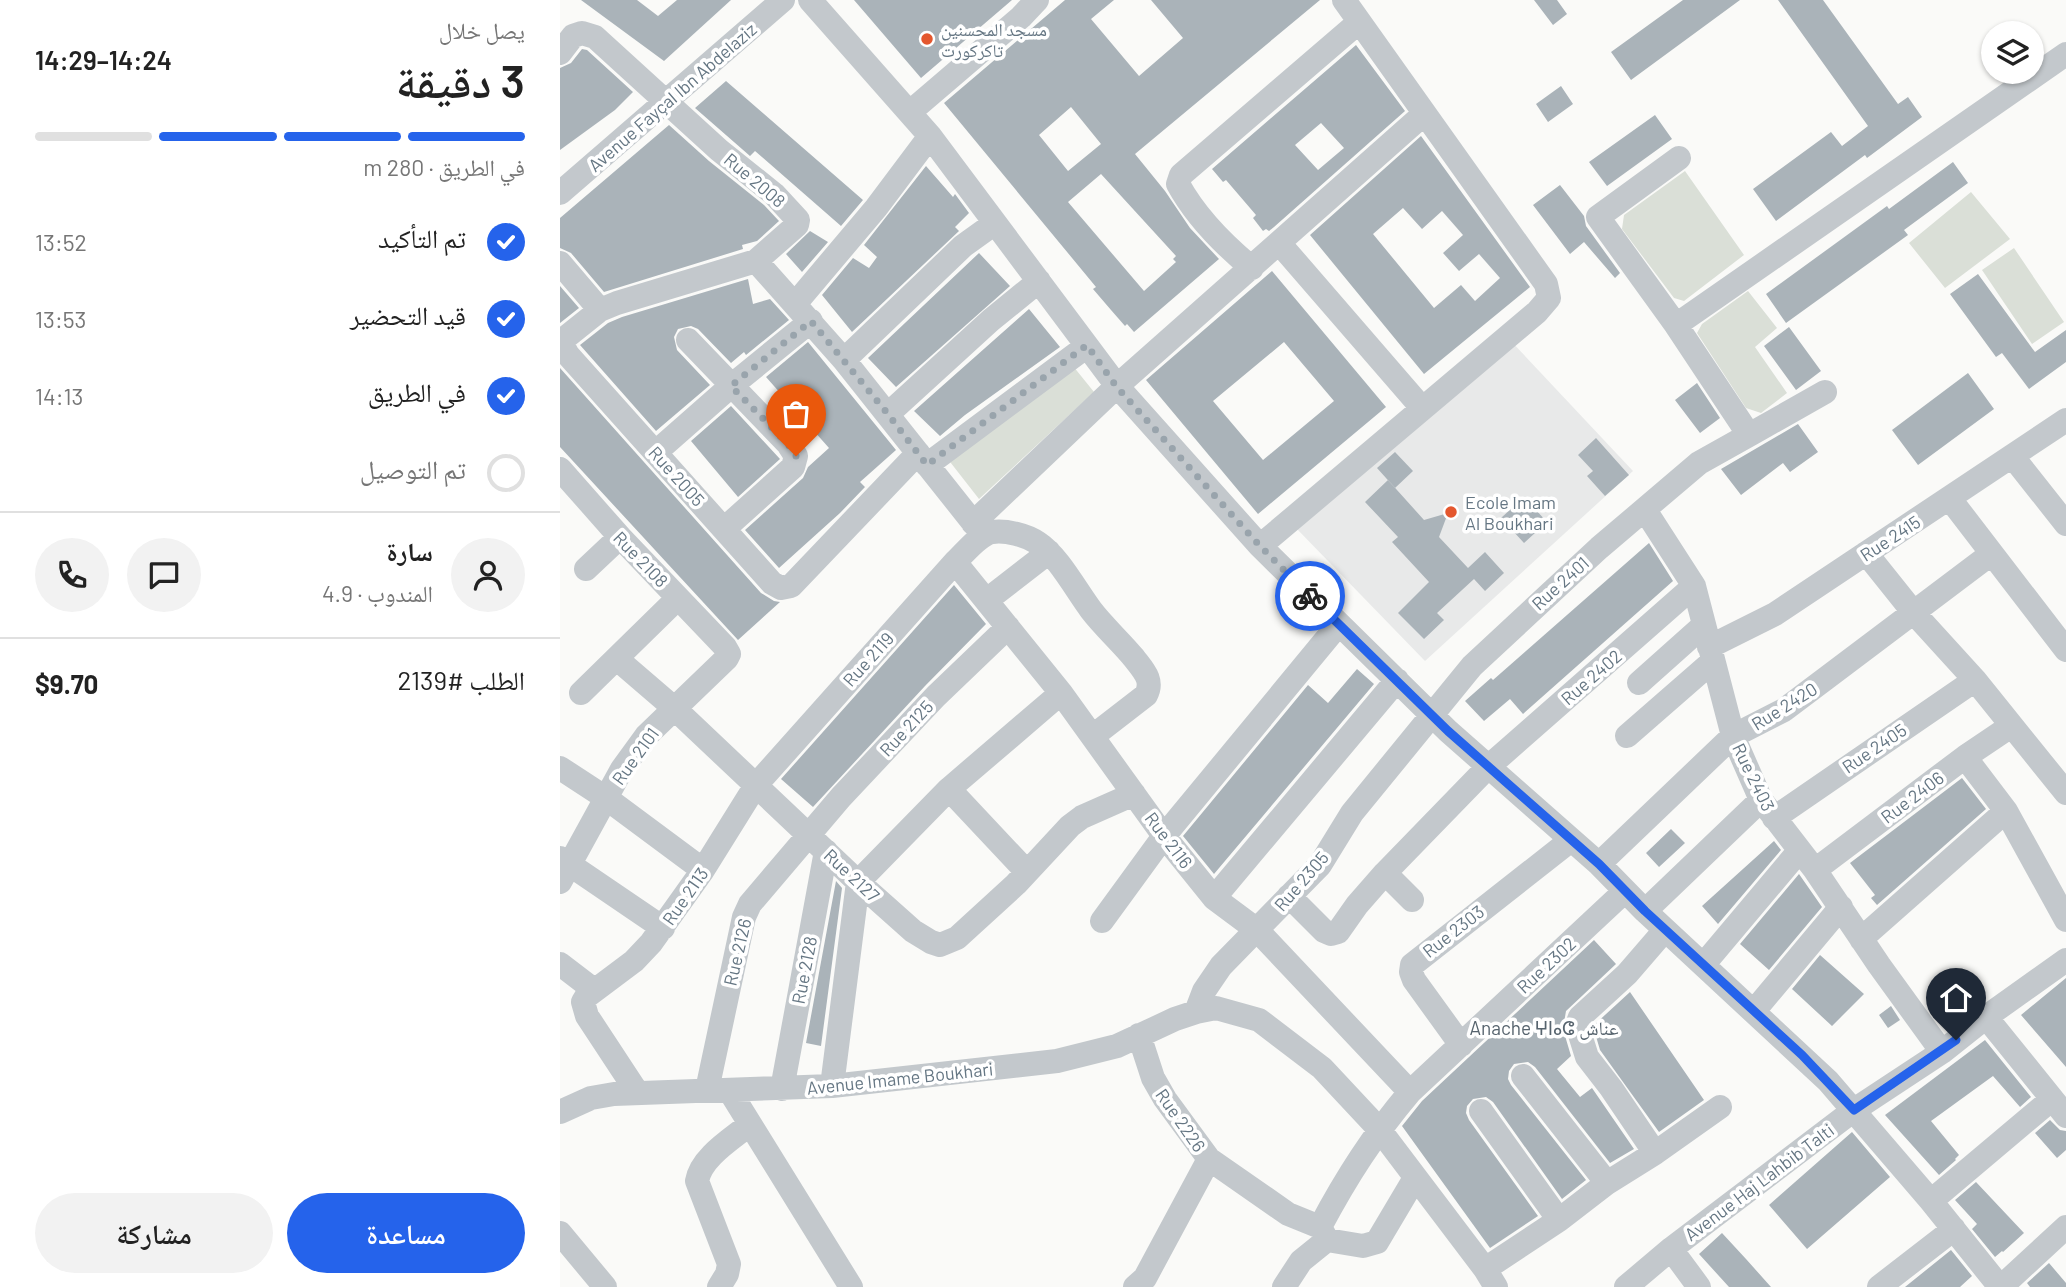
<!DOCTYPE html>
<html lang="ar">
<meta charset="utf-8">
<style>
body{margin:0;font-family:Barlow,"Noto Naskh Arabic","Noto Sans Tifinagh",sans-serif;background:#f2f2f2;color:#222;direction:rtl;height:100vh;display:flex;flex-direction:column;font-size:26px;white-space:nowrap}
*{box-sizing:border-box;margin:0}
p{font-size:23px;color:#767676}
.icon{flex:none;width:38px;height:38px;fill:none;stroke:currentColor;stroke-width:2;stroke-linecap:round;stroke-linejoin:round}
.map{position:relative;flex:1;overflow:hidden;direction:ltr}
.panel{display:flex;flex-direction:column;background:#fff;width:560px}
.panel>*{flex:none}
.controls{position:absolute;left:1421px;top:21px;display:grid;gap:14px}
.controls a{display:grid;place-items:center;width:63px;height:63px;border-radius:50%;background:#fff;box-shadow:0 2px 5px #0004;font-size:35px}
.pin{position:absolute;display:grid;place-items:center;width:60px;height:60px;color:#fff;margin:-72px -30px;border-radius:50% 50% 50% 0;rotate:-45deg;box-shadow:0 0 7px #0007}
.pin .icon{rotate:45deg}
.courier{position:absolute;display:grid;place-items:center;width:70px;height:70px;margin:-35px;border:5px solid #2563eb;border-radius:50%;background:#fff;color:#222;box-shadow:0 2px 9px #0007}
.headline em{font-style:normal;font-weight:600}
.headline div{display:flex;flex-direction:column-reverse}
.headline{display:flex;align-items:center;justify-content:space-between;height:119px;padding:0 35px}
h1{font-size:46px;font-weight:600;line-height:52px}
.bar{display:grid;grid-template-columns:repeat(4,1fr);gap:10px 7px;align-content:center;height:84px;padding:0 35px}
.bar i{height:9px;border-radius:5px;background:#e0e0e0}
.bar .active{background:#2563eb}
.bar p{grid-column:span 4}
.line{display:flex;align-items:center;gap:18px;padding:0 35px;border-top:2px solid #e0e0e0}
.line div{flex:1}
.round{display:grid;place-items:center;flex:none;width:74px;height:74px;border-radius:37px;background:#f2f2f2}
ol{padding:0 35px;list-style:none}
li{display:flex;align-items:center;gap:21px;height:77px}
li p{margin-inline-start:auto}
li .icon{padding:7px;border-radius:50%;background:#2563eb;color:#fff;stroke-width:4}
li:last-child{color:#767676}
li i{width:38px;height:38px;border:4px solid #e0e0e0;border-radius:50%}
.cta{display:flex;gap:14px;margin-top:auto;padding:14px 35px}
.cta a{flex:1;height:80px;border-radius:42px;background:#2563eb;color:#fff;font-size:28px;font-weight:600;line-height:80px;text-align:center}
.cta a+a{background:#f2f2f2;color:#222}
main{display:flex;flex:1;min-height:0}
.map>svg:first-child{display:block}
</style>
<main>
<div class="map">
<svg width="1506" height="1287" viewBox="0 0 1506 1287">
<rect width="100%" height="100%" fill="#fafaf8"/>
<!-- built -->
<path fill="#e8e9e9" d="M949,339L1073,471L865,661L736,528Z"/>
<!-- green -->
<path fill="#dadfd7" d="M1125,171L1184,255L1124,301L1114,298L1062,229L1064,215Z
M1411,192L1450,239L1385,288L1349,243Z
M1454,248L1504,322L1472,344L1422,270Z
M1188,291L1217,328L1195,347L1227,393L1201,413L1186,408L1137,333L1142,324Z
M513,366L534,392L419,499L387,458Z"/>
<!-- building -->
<path fill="#aab3b9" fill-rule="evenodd" d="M21,0H77L98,16L117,0H171L104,61Z
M294,0H452L361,78Z
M505,0H554L531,19L579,76L623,38L591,0H760L575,154L605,191L630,228L659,259L574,332L567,324L565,326L551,310L533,289L536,287L384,103ZM511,107L541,144L508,171L479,135ZM541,174L616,256L613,259L616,262L584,291L508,202Z
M974,0H997L1007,14L993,25Z
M1123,0H1180L1071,80L1051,52Z
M1218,0H1263L1338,104L1348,97L1362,117L1307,158L1305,155L1216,221L1193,189L1271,132L1282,146L1308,126Z
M796,45L845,111L714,227L709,231L706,229L703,231L693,218L696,215L666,180L663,182L652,169ZM761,123L784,148L758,170L735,145Z
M22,49L27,50L73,92L55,110L0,150V68L11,63Z
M166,81L303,200L281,226L195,151L190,156L135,108Z
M1001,86L1013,104L988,122L976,104Z
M1095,115L1112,139L1047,186L1029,162Z
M109,125L149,161L204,205L219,221L197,241L182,245L183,249L44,292L11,253L0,248V218Z
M861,136L970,287L864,374L750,235ZM843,208L862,229L882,211L903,235L883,253L899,271L919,254L940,278L915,301L901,285L874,308L813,234Z
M1393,162L1408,183L1344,230L1348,235L1226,323L1206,294L1327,206L1329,209Z
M366,166L393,197L395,194L409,213L395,227L399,231L292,332L262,295L293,258L309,268L317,257L304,245Z
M1000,185L1024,216L1026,226L1060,273L1055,278L1024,242L1010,254L973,205Z
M250,231L268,242L242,272L226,254Z
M419,253L450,286L336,387L308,358Z
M712,271L826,407L698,514L586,380ZM724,342L774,401L703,460L653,401Z
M1418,274L1475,352L1506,330V362L1469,389L1442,353L1436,357L1390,294Z
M188,279L193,304L210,299L229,320L186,355L184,352L171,363L138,329L131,326L118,329L114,337L117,350L150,385L96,431L20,345L48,323L62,317Z
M0,286L19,308L0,323Z
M469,309L500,347L405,415L380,436L354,411Z
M1229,327L1261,371L1236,390L1204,346Z
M248,342L336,450L300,482L305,487L280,513L219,568L185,530L243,478L248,467L269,448L206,377Z
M0,368L201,593L214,601L220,602L178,640L0,447Z
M1408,373L1434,409L1358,465L1332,430Z
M1137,383L1160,418L1140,433L1115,400Z
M171,406L220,459L178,497L131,441Z
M1238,424L1258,452L1230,472L1223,463L1181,495L1161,469Z
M1036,438L1069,475L1045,496L1027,476L1033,471L1018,455Z
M835,452L853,471L835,488L817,468Z
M828,480L864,520L888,513L879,537L908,568L925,552L944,573L925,591L914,579L877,613L884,620L864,639L838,613L869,582L832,542L838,537L805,502Z
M964,497L987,522L964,543L941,518Z
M1089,543L1113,581L963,714L950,699L924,721L905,701L931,678L933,680Z
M394,585L426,624L365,686L253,807L221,779Z
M797,669L814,684L654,874L623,836L748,685L768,703Z
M1402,778L1426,809L1317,905L1311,898L1315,895L1290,863Z
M1111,829L1125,843L1099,867L1086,853Z
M1214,841L1221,850L1158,924L1142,906Z
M1239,874L1262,907L1209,970L1180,944Z
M276,881L282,888L261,1046L246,1043Z
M1034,940L1056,964L1006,1011L1003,1029L1011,1056L997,1069L1020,1097L1032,1088L1074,1149L1050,1163L975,1067L968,1062L954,1064L949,1071L948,1079L951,1085L1026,1180L1002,1199L933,1102L926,1097L913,1099L907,1106L906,1113L909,1120L978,1216L930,1248L842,1126L862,1101Z
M1260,955L1304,994L1272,1026L1232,989Z
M1506,978V1067L1461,1015Z
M1070,992L1144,1100L1099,1132L1040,1050L1033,1026Z
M1331,1006L1340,1020L1328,1028L1319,1015Z
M1425,1040L1471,1097L1460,1107L1433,1076L1371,1121L1399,1155L1395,1159L1396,1160L1379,1175L1325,1115Z
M1490,1120L1500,1130L1506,1131V1150L1497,1158L1475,1133Z
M1292,1132L1330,1177L1247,1249L1209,1205Z
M1416,1182L1464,1233L1443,1252L1442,1251L1435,1257L1412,1229L1417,1224L1395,1200Z
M1162,1233L1186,1259L1211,1287H1169L1139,1254Z
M1391,1250L1412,1276L1400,1287H1345Z
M1489,1263L1506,1283V1287H1470L1467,1283Z"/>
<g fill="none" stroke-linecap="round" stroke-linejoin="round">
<!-- minor -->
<path stroke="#c3c8cc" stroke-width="24" d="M250,0L370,136L557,386L700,546L888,731L1039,864L1085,911L1268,1081L1371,1201L1440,1287
M0,53L13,36L22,33L35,37L159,150L214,194L238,220L237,225L196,261L57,303L40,310L5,338L3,346L8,355L212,583L221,588L231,586L358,453
M350,112L461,17L477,0
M1119,158L1038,217L1116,325L1189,435L1265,392
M0,193L223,0
M720,244L862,408
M196,261L284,360L423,535
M0,263L40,310
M692,268C664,245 636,217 618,184L621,175L799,22
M235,304L316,208L370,136
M1116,325L1506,54
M128,340L228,444L236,456L233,467L164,529
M284,360L403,246L435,223
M328,414L431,320L479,281
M96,452L171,386L251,321
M1453,457L1506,524
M367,465L527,346
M0,469L60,537L165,647L169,654L167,658L86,736L62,769L0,882
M1390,499L1506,650
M1085,510L1134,586L1173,736L1201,800L1255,870L1319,965L1382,1052
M413,523L557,386L864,114
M700,546L977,312L989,298L986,284L784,0
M1306,553L1354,613L1415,680L1506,793
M395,562L501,693L604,836L654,898L697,930L850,1092
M26,569L60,537
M427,600L489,552
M1149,647L1215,614L1506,420
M57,659L114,708L298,882L353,931L371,942L380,945L397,938L456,884L510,826L522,817L574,794
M1079,683L1144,625
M21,693L118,598
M1067,736L1153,661
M1405,757L1446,811L1506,920
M0,768L46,798L143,870
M389,789L467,872
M1214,818L1415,680
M0,858L103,928
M1039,864L1173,736L1224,710L1431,554
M1255,870L1405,757L1451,726
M825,873L852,900
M729,896L764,931L771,934L778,932L797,905L825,873L928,767L1134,586
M654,898L837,680
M1085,911L1201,800
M542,921L604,836L778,625
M1301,939L1446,811
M0,964L34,990
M1144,964L1239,851
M1194,1011L1281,907
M636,1012L644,991L661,966L760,865L792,813L912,666L1039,548L1139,463L1189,435
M1426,1017L1506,1116
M579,1035L593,1078L605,1099L649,1159L728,1214L760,1227
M901,1045L854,980L851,972L852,965L1011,840
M963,1076L1047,1183
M272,1086L298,882L389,789L501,693
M222,1089L266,851
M147,1090L184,917L190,904L281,797L376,696L448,627
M169,1090L291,1287
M77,1092L27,1016L23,1002L26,997L74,961L91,943L143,870L196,785L395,562C405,553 418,535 432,532C446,530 466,535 478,543C498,556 516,590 531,610C544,627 560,641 574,658C583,670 594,680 586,695L533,736
M921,1111L999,1220
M0,1112L31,1098L54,1094L272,1086L497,1061L557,1046L615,1019L636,1012L656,1008L699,1020L762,1068L819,1129L925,1269L936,1287
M1095,1153L1051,1088L1027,1057L1017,1025L1020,1017L1067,974L1105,930
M1371,1201L1492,1099
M0,1233L45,1287
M767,1240L760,1227C787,1176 813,1136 850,1092L1065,891
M1111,1249L1139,1287
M925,1269L999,1220L1047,1183L1095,1153L1160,1107
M159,1287L167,1274L169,1264L137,1181C141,1157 172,1139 190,1124
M575,1287L585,1278L649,1159
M724,1287L741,1261L767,1240L803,1246L817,1242L855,1178
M1066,1287L1111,1249L1294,1110L1382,1052L1426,1017L1506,960
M1319,1287L1394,1229
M1441,1287L1506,1227"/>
</g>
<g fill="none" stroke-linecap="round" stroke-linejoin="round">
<!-- done -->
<path stroke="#99a4ac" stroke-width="7" stroke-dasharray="0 12.6" d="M236,456L228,444L171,386L251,321L328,414L367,465L527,345L556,386L700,546L750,596"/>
<!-- route -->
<path stroke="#2563eb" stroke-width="9" d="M750,596L888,731L1039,864L1085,911L1242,1055L1294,1110L1396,1040"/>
</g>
<!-- markers -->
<g fill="#e4572e" stroke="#fff" stroke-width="2.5">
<circle cx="367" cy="39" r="7"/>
<circle cx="891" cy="512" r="7"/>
</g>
<g text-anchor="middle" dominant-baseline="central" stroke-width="7" stroke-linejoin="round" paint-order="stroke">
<!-- poi labels -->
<g font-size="18" fill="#657683" stroke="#fff" text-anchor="start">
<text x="381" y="29">مسجد المحسنين<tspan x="381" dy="21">تاكركورت</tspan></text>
<text x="905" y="502">Ecole Imam<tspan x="905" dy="21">Al Boukhari</tspan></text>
</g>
<!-- street labels -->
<g font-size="18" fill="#657683" stroke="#fff">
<text transform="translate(112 97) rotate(-41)">Avenue Fayçal Ibn Abdelaziz</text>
<text transform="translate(195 180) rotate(40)">Rue 2008</text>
<text transform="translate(117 476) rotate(48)">Rue 2005</text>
<text transform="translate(1330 538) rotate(-33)">Rue 2415</text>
<text transform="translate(81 559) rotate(46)">Rue 2108</text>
<text transform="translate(1000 583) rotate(-42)">Rue 2401</text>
<text transform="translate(308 659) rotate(-48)">Rue 2119</text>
<text transform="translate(1031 677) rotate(-41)">Rue 2402</text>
<text transform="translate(1224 706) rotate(-32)">Rue 2420</text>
<text transform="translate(346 728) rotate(-47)">Rue 2125</text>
<text transform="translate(1314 748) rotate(-34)">Rue 2405</text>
<text transform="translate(75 756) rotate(-54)">Rue 2101</text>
<text transform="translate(1194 777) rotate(64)">Rue 2403</text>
<text transform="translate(1352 797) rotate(-37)">Rue 2406</text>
<text transform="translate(609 840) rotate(53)">Rue 2116</text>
<text transform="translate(292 875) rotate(43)">Rue 2127</text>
<text transform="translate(741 881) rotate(-49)">Rue 2305</text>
<text transform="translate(125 896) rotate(-55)">Rue 2113</text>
<text transform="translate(893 931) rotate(-38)">Rue 2303</text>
<text transform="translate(177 952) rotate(-77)">Rue 2126</text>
<text transform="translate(986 965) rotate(-43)">Rue 2302</text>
<text transform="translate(244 970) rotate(-79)">Rue 2128</text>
<text transform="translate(340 1078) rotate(-6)">Avenue Imame Boukhari</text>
<text transform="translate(621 1120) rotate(55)">Rue 2226</text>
<text transform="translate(1199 1182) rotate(-37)">Avenue Haj Lahbib Talti</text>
</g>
<!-- neighbourhood labels -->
<g font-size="19" fill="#57646e" stroke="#fff">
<text x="984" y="1027">Anache ⵖⵏⴰⵛ عناش</text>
</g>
</g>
</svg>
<div class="controls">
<a><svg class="icon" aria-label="layers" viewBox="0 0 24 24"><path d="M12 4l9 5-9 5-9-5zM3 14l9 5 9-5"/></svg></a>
</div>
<div class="pin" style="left:236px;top:456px;background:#ea580c"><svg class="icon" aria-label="bag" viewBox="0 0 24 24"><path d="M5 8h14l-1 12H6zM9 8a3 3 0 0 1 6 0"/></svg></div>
<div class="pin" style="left:1396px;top:1040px;background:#1f2937"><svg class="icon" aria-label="home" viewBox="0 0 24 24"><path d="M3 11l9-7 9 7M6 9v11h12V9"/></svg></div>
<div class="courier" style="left:750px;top:596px"><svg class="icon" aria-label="bike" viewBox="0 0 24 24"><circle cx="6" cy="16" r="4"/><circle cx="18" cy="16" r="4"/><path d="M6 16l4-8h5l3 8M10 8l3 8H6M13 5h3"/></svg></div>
</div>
<section class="panel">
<div class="headline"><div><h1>3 دقيقة</h1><p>يصل خلال</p></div><em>14:24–14:29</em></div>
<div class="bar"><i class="active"></i><i class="active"></i><i class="active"></i><i></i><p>في الطريق · 280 m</p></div>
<ol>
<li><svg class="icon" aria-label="check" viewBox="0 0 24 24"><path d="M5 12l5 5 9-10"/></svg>تم التأكيد<p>13:52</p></li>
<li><svg class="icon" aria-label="check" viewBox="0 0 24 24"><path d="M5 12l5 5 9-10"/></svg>قيد التحضير<p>13:53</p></li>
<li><svg class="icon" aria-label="check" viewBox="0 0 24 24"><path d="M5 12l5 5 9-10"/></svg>في الطريق<p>14:13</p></li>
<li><i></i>تم التوصيل</li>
</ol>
<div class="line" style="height:126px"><a class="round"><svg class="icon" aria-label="person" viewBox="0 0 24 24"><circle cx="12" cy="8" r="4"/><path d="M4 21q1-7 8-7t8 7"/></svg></a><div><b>سارة</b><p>المندوب · 4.9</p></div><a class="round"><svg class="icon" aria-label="chat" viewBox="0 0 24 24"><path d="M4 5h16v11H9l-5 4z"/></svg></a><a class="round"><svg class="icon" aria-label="phone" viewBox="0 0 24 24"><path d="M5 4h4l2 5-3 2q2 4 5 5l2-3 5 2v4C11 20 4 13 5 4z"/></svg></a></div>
<div class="line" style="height:91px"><div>الطلب #2139</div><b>$9.70</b></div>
<div class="cta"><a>مساعدة</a><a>مشاركة</a></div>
</section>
</main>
